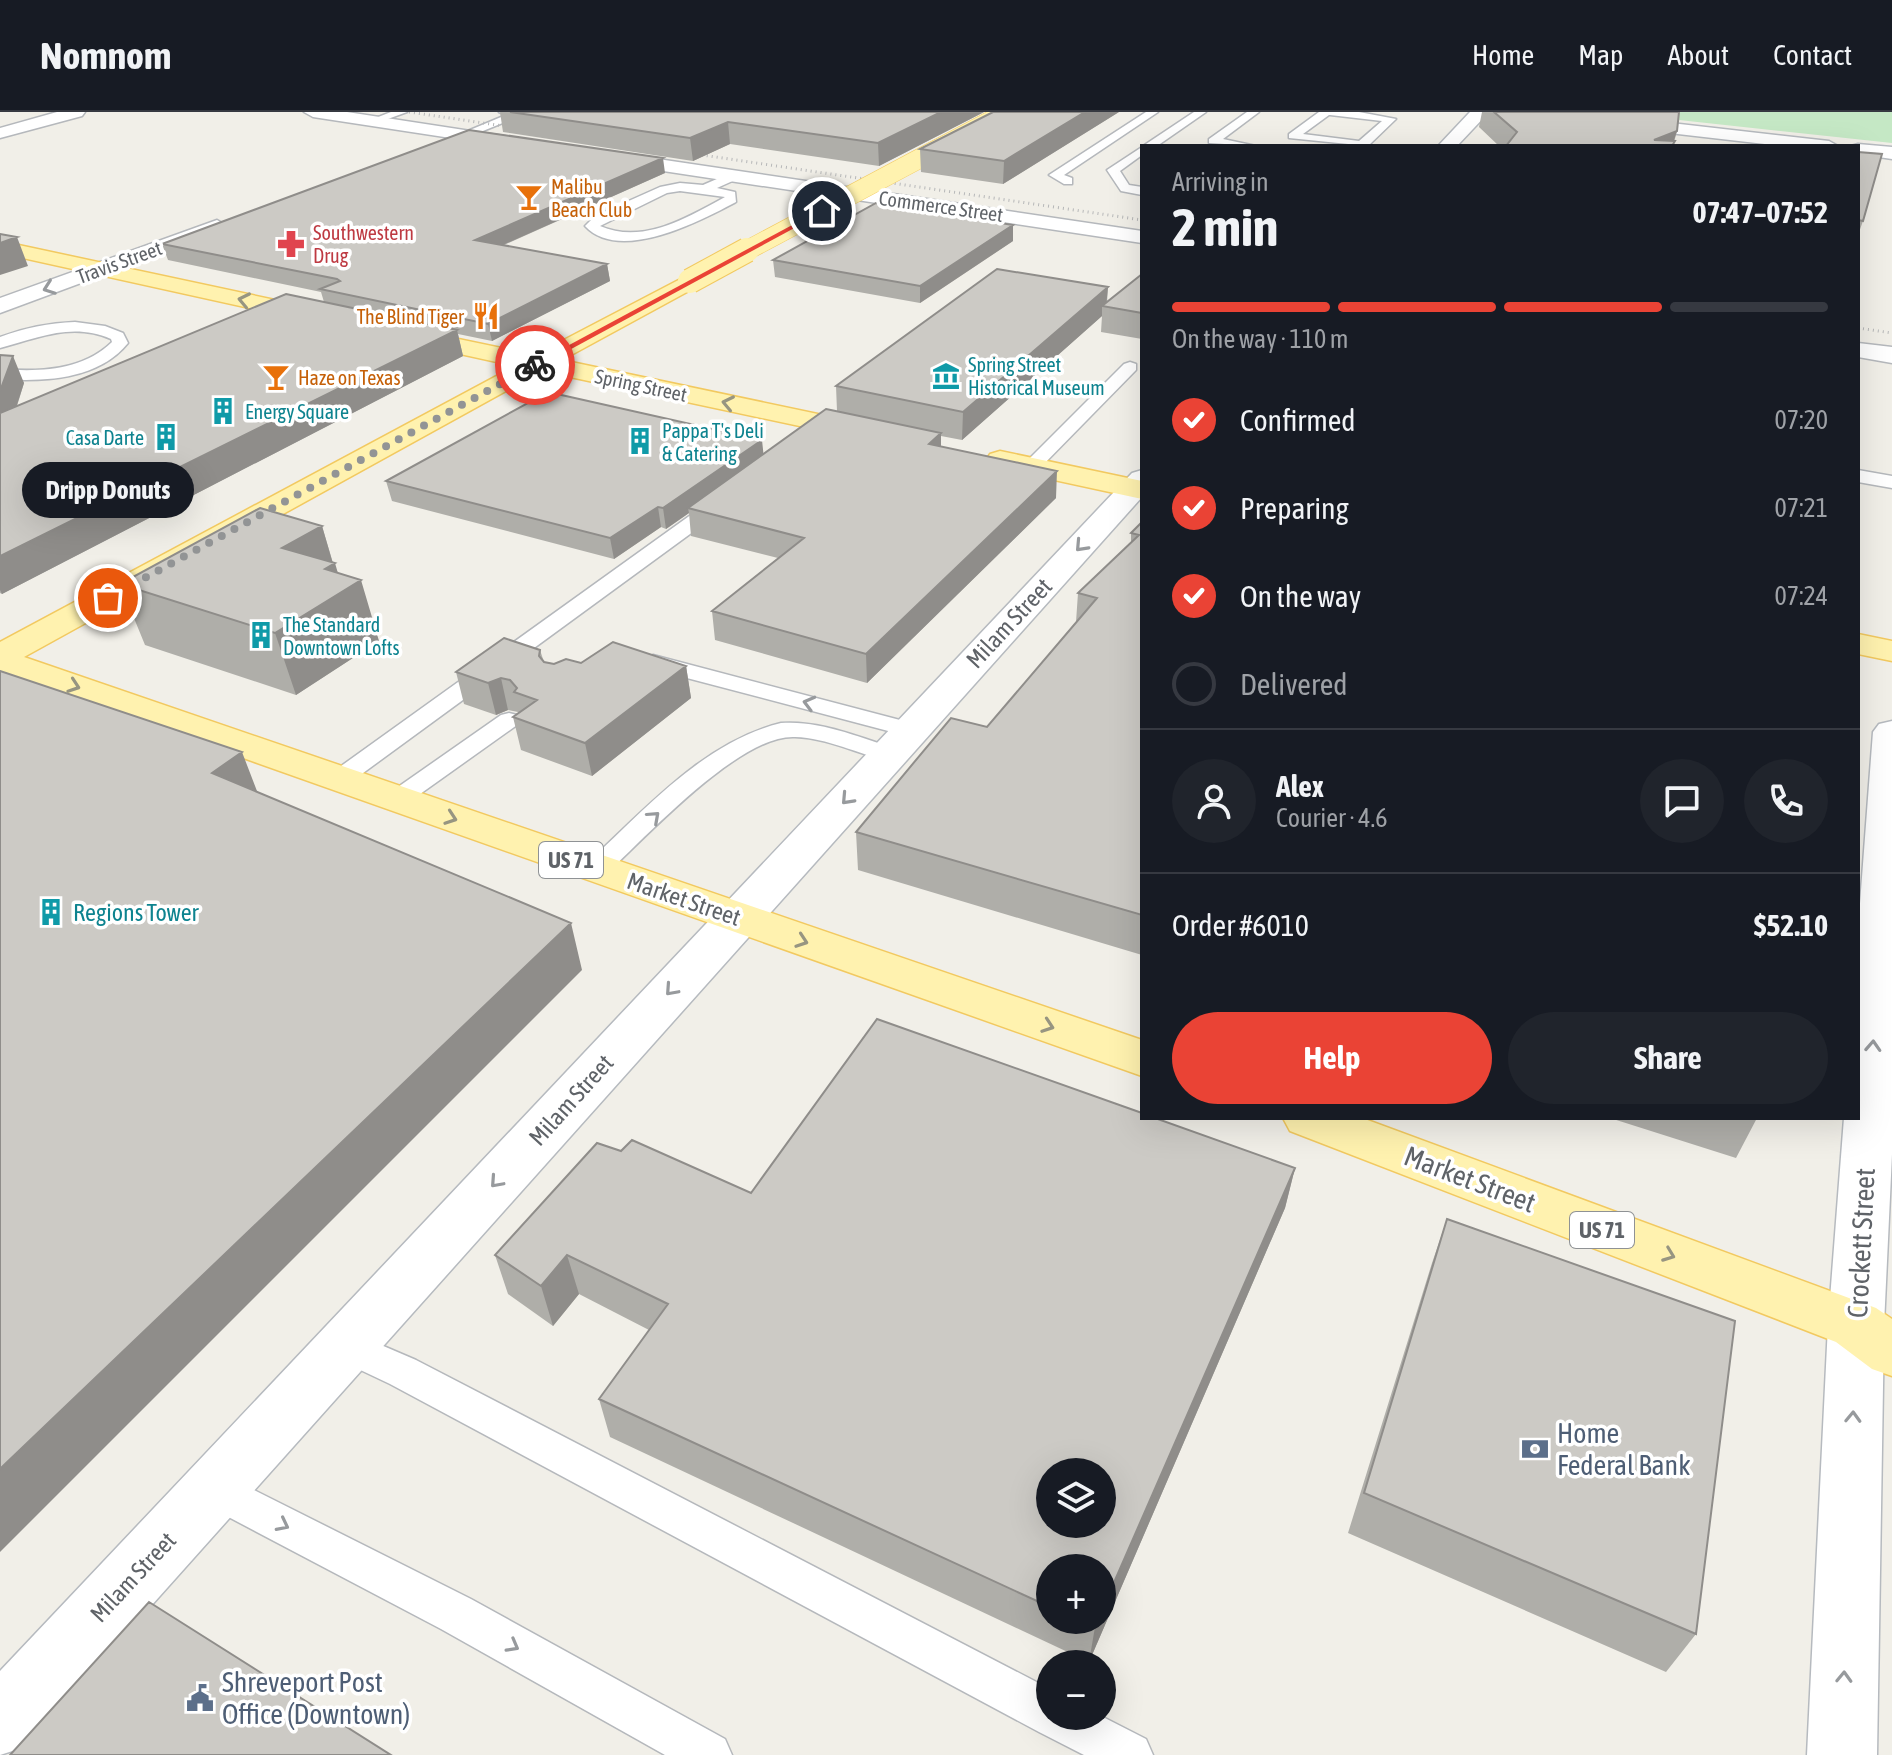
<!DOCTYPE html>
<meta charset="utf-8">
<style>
body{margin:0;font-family:"Asap Condensed",sans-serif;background:#20242c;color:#f1f3f6;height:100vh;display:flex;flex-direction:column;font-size:30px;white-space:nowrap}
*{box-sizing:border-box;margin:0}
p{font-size:26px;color:#9ea1a6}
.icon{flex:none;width:44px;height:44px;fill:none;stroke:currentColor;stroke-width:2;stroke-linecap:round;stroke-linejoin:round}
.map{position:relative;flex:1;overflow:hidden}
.panel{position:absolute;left:1140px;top:32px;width:720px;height:976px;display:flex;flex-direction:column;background:#171b24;border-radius:0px;box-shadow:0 8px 32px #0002}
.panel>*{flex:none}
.controls{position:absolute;left:1036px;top:1346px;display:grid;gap:16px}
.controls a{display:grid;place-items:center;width:80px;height:80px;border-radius:50%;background:#171b24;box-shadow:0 8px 32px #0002;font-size:40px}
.pin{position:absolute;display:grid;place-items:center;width:68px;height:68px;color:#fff;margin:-34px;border:4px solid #fff;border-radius:50%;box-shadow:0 2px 8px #0007}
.courier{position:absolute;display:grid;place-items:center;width:80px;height:80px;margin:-40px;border:6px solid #ea4335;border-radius:50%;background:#fff;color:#222;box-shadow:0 2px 10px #0007}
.bubble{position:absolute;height:56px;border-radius:28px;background:#171b24;box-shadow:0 8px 32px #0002;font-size:26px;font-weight:700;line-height:56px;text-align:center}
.summary em{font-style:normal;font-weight:700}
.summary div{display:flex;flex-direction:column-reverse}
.summary{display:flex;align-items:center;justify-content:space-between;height:136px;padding:0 32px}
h1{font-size:52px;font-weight:700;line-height:60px}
.bar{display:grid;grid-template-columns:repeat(4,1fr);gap:12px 8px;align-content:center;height:96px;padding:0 32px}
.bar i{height:10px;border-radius:6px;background:#363941}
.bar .selected{background:#ea4335}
.bar p{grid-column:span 4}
.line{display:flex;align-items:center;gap:20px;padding:0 32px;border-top:2px solid #363941}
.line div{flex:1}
.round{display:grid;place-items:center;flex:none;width:84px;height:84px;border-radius:42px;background:#20242c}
ol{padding:0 32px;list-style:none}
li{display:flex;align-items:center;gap:24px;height:88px}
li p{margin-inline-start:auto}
li .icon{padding:8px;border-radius:50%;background:#ea4335;color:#fff;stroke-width:4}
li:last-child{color:#9ea1a6}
li i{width:44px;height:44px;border:4px solid #363941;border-radius:50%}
.primary-button{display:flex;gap:16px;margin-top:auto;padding:16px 32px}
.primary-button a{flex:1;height:92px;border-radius:48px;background:#ea4335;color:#fff;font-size:32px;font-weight:700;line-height:92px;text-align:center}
.primary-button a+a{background:#20242c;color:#f1f3f6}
header{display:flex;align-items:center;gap:48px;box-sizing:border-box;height:112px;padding:0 40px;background:#171b24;border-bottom:2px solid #363941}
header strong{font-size:38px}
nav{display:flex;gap:44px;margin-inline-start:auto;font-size:28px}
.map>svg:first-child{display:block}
</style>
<header>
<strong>Nomnom</strong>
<nav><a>Home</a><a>Map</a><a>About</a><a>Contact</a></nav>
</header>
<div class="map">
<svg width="1892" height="1643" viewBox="0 0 1892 1643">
<rect width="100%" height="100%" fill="#f1efe8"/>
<!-- green -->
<path fill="#c5e8c5" d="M1619,0H1892V31L1624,2Z"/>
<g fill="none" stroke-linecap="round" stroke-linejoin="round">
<!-- lane casing -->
<g stroke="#b5b8bc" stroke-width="3">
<path id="lane" d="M391,0H407L374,12L368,9Z
M499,0L525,2L468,25L458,23L506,3Z
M1146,0H1158L1064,63L1072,66V72H1064L1049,63Z
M1194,0H1206L1157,34H1143Z
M1247,0H1259L1223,27L1256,34L1209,31V27Z
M1319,0H1359L1396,7L1368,34L1289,26V22ZM1329,3H1330L1382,9L1359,29L1303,22Z
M1142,35V43L1120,59L1129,73L1142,75V83L1121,79L1107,58Z
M733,60L739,64L737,67L717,76L735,80L736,90C702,108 620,152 585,114L595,104L660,75L680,71L703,73ZM680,79L725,85C688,105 643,133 600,114L667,81Z
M75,210L105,214L123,221L128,231C98,268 44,270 0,267V257C39,260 82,259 112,230L111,227C72,210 38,226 0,236V225C24,216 49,211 75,210Z
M1130,250L1136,252V258L1037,359H1025L1022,355L1025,351L1124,252Z
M1858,358L1892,364V376L1858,370Z
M720,385L727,387L730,391L727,395L348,672H330L327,667L330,662L713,387Z
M653,543L919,613L923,618L919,623L911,625L645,555L642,550Z
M509,601L517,603L521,608L517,613L406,692H388L384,687L388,682L501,603Z
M781,611C821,608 860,626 898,637L901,642L898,647L889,649C858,642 827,626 795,625C740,622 645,726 605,763L596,765L587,763L583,757L587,751C644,699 703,630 781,611Z
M346,1218L416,1248L1050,1577V1604H1101L1146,1627L1153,1643H1084L1039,1620L390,1272L333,1245L328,1234L333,1223Z
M214,1358L471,1487L725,1627L732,1643H665L441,1517L200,1390L194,1377L200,1364Z"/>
</g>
<!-- street casing -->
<g stroke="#b5b8bc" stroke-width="3">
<path id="street" d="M57,0H85L82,4L0,26V16Z
M304,0H347L516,26L525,31L516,36L313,5Z
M604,39L1142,119V131L597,49L595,45L597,41Z
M217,108L227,114L224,118L0,201V186Z
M1858,231L1892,235V251L1858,245Z"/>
</g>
<!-- secondary casing -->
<g stroke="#b6babf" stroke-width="3">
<path id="secondary" d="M1470,0H1489L1457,34H1438Z
M1521,0H1575L1829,29L1838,34H1782L1530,5Z
M1858,32L1892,35V47L1858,42V34H1851Z
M1142,358V385L25,1635L0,1643V1559L1132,361Z
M1892,609V1042L1884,1213L1877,1643H1807L1828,1213L1844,1006H1858V818L1873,620L1879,612Z"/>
</g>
<!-- primary casing -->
<g stroke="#f2c960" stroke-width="3">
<path id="primary" d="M0,129L322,198L330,200L334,205L330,210L322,212L0,141Z
M690,162L698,164L701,169L698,174L562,248L870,313L880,315L884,321L880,327L870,329L542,259L24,545L1142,928V964L0,560V530L515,254L392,227L389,222L392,217L401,215L535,243Z
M1000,339L1142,369V387L990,354L986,348L990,342Z
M1858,522L1892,529V549L1858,542Z
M1283,1006H1362L1876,1196L1892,1207V1264L1872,1257L1836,1230L1290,1019Z"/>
</g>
<!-- lane -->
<use href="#lane" fill="#fff" fill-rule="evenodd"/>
<!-- street -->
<use href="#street" fill="#fff" fill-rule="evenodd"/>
<!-- secondary -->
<use href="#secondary" fill="#fff" fill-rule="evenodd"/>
<!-- primary -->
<use href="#primary" fill="#fff2af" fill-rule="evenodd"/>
<!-- rail -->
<path stroke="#b6b7b8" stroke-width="3" stroke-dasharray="1 4" stroke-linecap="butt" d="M409,0L524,17
M682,40L1142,108
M1858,216L1892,221"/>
<!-- primary-bridge-far1 casing -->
<g stroke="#f2c960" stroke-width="20" stroke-linecap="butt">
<path id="primary-bridge-far1" d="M744,140L1007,0"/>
</g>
<!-- primary-bridge casing -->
<g stroke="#f2c960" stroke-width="26" stroke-linecap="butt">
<path id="primary-bridge" d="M690,169L747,138"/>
</g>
<!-- primary-bridge-far1 -->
<use href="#primary-bridge-far1" stroke="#fff2af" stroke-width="19"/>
<!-- primary-bridge -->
<use href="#primary-bridge" stroke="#fff2af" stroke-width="24"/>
</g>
<!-- wall -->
<path fill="#afaea9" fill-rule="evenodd" d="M500,0H984L879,54L730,32L693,49L503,20Z
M1119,0L1003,72L921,60L920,37Z
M1482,0H1679L1677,19L1673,34H1499L1479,15Z
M1858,40L1863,109L1858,123Z
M665,61L504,133L607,152L610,169L492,229L458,222L463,244L2,482L0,481V243L24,271L17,294L324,190L321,180L168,148L162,132Z
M1013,129L920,191L775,165L773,148Z
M1142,162V227L1101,220L1102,204L962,328L941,324V334L1056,386L867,571L715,528L712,499L778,446L691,424L689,401L666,417L661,415L614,447L392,389L386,369L763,342L837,299L836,274L1108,175L1107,191Z
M1142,410V843L858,758L856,720L987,615L1076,510L1078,481L1131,431V421Z
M322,414L333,451L338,461L379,529L296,583L145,533L120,472Z
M540,538L544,550L554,552L686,554L691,586L592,664L521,638L513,605L519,601L518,600L508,598L496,603L464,592L456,560Z
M1610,1006H1757L1736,1046Z
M621,1039L751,1081L1295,1056L1285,1096L1089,1550L610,1325L599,1287L649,1218L579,1182L553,1214L508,1182L495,1143ZM1050,1456L1102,1508H1050Z
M1447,1107L1696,1522L1666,1560L1348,1421L1432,1151Z"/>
<!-- shaded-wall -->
<path fill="#8f8d8a" d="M941,0H984L879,54L878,31Z
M1085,0H1119L1003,72L1004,49Z
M728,10L730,32L693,49L690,26Z
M1677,19L1672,34L1654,28Z
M663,46L665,61L478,144L475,128Z
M1013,113V129L920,191V174Z
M17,125L28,154L0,163V131Z
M607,152L610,169L492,229L488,212Z
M1108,175L1106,195L1102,194V204L962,328L963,300Z
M457,218L463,244L2,482L0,478V444Z
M13,244L24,271L4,333L0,325V279Z
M941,321V347L929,332Z
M762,328L764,347L688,396L689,401L666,417L663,396Z
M1057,359L1056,386L867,571L866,542Z
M658,395L661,415L614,447L610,426Z
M322,414L333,452L335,451L343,479L361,468L379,529L296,583L275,521L282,436Z
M686,554L691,586L592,664L585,631Z
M501,566L508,598L496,603L488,571Z
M242,640L260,687L212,661Z
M571,811L582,858L0,1440V1357Z
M1295,1056L1285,1096L1089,1550L1095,1515L1098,1508H1102V1498Z
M567,1143L579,1182L553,1214L541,1174Z"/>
<!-- building -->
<path fill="#cccac5" stroke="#8f8d8a" stroke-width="2" fill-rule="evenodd" d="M510,0H941L878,31L728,10L690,26Z
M993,0H1085L1004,49L920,37Z
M1494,0H1679L1677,19L1654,28L1675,29L1672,34H1506L1517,20Z
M469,18L663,46L475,128L607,152L488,212L320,177L340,169L337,167L162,132Z
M1858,40L1882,42L1863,109L1858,108Z
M876,91L1013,113L920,174L773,148Z
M0,122L17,125L0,131Z
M997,157L1108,175L963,300L836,274Z
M1142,162V201L1102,194Z
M286,182L457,218L0,444V301Z
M0,243L13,244L0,279Z
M548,280L762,328L663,396L658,395L610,426L386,369Z
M826,297L941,321L929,332L1057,359L866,542L712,499L804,426L688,396Z
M260,396L322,414L282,436L335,451L325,457L361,468L275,521L120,472Z
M1142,410V803L856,720L951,606L987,615L1097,486L1078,481L1139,423L1131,421Z
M504,526L540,538L539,544L544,550L554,552L566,547L581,551L613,530L686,554L585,631L513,605L537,588L514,580L517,576L510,568L501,566L488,571L456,560Z
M0,559L242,640L212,661L571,811L0,1357Z
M877,907L1142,1001V1006H1155L1295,1056L1102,1498V1456H1050V1495L599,1287L668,1192L567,1143L541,1174L495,1143L597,1031L621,1039L632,1028L751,1081ZM1050,1360H1102V1412H1050Z
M1447,1107L1735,1209L1696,1522L1364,1381Z
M149,1490L391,1643H10Z
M1079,1508H1098L1095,1515Z"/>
<!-- one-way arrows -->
<defs><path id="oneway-chevron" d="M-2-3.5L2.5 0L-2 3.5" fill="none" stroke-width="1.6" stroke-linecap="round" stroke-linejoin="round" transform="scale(2)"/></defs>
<g stroke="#979a9d">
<use href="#oneway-chevron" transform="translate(49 176) rotate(160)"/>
<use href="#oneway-chevron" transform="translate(1081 434) rotate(133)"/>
<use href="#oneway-chevron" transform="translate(809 591) rotate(-165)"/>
<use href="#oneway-chevron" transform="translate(847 687) rotate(133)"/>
<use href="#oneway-chevron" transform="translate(654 705) rotate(-42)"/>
<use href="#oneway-chevron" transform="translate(671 878) rotate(132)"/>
<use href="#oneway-chevron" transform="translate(1873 934) rotate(-87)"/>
<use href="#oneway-chevron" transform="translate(496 1070) rotate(132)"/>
<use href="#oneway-chevron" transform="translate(1853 1305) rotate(-88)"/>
<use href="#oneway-chevron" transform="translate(283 1413) rotate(27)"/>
<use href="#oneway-chevron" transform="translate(513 1534) rotate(29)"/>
<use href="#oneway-chevron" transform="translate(1844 1565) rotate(-88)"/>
</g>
<g stroke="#979581">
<use href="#oneway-chevron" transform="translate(244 188) rotate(-168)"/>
<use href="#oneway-chevron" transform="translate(728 291) rotate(-168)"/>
<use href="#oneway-chevron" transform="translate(74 574) rotate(19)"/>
<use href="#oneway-chevron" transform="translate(451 706) rotate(19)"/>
<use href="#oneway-chevron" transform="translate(802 829) rotate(19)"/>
<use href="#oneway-chevron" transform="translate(1048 914) rotate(19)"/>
<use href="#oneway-chevron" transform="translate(1669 1143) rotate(21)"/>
</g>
<!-- route -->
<path fill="#ea4335" d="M822,97L824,100L538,255L532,253Z"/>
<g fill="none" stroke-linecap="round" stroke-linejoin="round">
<!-- done -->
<path stroke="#929495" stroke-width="8" stroke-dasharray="0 14.4" d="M108,486L535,253"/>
</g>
<!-- icons -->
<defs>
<g id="bar-bare" transform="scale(2.16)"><path d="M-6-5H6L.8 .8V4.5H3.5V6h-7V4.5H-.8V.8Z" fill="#e8710a" stroke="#fff" stroke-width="2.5" paint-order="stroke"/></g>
<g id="pharmacy-bare" transform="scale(2.16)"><path d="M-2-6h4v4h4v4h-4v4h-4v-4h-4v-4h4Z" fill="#e0444e" stroke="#fff" stroke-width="2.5" paint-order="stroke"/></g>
<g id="restaurant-bare" transform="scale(2.16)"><path d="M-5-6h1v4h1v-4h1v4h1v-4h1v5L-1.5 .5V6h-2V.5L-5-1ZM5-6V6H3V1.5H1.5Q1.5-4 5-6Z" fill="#e8710a" stroke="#fff" stroke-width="2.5" paint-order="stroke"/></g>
<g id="museum-bare" transform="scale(2.16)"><path d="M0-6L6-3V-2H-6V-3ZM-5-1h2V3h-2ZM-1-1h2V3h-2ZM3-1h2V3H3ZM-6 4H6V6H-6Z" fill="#0f9aa8" stroke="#fff" stroke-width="2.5" paint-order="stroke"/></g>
<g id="building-bare" transform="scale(2.16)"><path d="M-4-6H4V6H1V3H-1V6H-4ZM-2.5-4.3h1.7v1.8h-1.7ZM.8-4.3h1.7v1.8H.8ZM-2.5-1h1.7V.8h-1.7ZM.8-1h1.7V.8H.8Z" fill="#0f9aa8" stroke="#fff" stroke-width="2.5" paint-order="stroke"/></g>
<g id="bank-bare" transform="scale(2.16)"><path d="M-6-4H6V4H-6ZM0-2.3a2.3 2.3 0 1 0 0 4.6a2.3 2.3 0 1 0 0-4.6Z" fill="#5c6f8a" stroke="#fff" stroke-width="2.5" paint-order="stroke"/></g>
<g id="civic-bare" transform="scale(2.16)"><path d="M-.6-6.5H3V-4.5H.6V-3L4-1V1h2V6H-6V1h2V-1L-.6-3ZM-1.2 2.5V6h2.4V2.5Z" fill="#5c6f8a" stroke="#fff" stroke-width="2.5" paint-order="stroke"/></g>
</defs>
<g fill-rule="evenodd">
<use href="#bar-bare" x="529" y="85"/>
<use href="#pharmacy-bare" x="291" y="132"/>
<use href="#restaurant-bare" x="486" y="204"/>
<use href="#museum-bare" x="946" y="264"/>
<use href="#bar-bare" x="276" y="265"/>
<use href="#building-bare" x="223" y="299"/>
<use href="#building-bare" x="166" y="325"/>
<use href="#building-bare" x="640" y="329"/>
<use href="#building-bare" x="261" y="523"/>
<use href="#building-bare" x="51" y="800"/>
<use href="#bank-bare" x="1535" y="1337"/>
<use href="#civic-bare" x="200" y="1586"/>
</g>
<g text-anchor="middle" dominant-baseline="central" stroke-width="7" stroke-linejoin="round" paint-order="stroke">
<!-- far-food labels -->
<g font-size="20" fill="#c56008" stroke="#fff" text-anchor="start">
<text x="551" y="74">Malibu<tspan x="551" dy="23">Beach Club</tspan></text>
<text x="464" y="204" text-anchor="end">The Blind Tiger</text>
<text x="298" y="265">Haze on Texas</text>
</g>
<!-- far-street labels -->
<g font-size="20" fill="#5f6368" stroke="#fff">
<text transform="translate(941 94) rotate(8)">Commerce Street</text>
<text transform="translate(119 150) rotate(-20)">Travis Street</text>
<text transform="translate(641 273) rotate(12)">Spring Street</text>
</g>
<!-- far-health labels -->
<g font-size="20" fill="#be3a42" stroke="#fff" text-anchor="start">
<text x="313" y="120">Southwestern<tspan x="313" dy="23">Drug</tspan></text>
</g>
<!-- far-culture labels -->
<g font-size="20" fill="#0d838f" stroke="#fff" text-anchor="start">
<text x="968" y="252">Spring Street<tspan x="968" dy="23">Historical Museum</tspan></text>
<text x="245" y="299">Energy Square</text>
<text x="662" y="318">Pappa T's Deli<tspan x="662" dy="23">&amp; Catering</tspan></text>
<text x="144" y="325" text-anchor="end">Casa Darte</text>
<text x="283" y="512">The Standard<tspan x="283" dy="23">Downtown Lofts</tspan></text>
</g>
<!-- shield labels -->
<g fill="#fff" stroke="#8f9295" stroke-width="2">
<rect x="539" y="730" width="64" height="36" rx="6"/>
<rect x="1570" y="1100" width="64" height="36" rx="6"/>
</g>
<g font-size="22" font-weight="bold" fill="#5f6368">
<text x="571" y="748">US 71</text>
<text x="1602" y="1118">US 71</text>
</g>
<!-- street labels -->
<g font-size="24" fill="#5f6368" stroke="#fff">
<text transform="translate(1009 511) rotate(-47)">Milam Street</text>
<text transform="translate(684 787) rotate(19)">Market Street</text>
<text transform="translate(571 988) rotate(-48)">Milam Street</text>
<text transform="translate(133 1465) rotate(-47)">Milam Street</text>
</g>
<!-- culture labels -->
<g font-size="24" fill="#0d838f" stroke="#fff" text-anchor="start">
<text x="73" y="800">Regions Tower</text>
</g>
<!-- near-street labels -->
<g font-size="28" fill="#5f6368" stroke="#fff">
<text transform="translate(1470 1067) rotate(21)">Market Street</text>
<text transform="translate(1861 1131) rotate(-87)">Crockett Street</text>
</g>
<!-- near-service labels -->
<g font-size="28" fill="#4e5e75" stroke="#fff" text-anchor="start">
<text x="1557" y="1321">Home<tspan x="1557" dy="32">Federal Bank</tspan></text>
<text x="222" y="1570">Shreveport Post<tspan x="222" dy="32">Office (Downtown)</tspan></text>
</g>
</g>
</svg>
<div class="controls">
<a><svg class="icon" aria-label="layers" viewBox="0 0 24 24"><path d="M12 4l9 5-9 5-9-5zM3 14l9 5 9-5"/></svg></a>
<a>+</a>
<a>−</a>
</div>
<div class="pin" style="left:108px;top:486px;background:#ea580c"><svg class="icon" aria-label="bag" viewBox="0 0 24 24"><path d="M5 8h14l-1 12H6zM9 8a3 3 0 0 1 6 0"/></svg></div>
<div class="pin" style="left:822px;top:99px;background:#1f2937"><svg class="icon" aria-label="home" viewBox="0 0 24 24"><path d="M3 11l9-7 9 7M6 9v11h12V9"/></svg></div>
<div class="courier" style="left:535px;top:253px"><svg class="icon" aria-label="bike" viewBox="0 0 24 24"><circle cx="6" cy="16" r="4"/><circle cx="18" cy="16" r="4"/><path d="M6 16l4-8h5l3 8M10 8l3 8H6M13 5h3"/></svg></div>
<div class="bubble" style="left:22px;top:350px;width:172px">Dripp Donuts</div>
<section class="panel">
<div class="summary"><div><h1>2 min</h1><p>Arriving in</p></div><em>07:47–07:52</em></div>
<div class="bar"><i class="selected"></i><i class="selected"></i><i class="selected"></i><i></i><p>On the way · 110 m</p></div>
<ol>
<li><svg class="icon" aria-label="check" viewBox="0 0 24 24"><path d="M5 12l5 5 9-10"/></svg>Confirmed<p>07:20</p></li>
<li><svg class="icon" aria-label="check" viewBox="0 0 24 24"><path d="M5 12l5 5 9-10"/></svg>Preparing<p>07:21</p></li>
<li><svg class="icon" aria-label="check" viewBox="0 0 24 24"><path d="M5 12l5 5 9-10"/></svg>On the way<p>07:24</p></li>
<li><i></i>Delivered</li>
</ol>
<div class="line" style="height:144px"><a class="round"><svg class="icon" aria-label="person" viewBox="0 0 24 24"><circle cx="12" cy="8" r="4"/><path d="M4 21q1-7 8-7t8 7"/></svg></a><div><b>Alex</b><p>Courier · 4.6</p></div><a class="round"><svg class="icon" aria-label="chat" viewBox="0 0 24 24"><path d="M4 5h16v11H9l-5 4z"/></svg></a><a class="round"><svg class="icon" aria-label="phone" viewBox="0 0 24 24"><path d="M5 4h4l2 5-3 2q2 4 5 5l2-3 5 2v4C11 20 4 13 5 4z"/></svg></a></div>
<div class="line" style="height:104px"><div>Order #6010</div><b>$52.10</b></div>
<div class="primary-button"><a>Help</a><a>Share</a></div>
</section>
</div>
